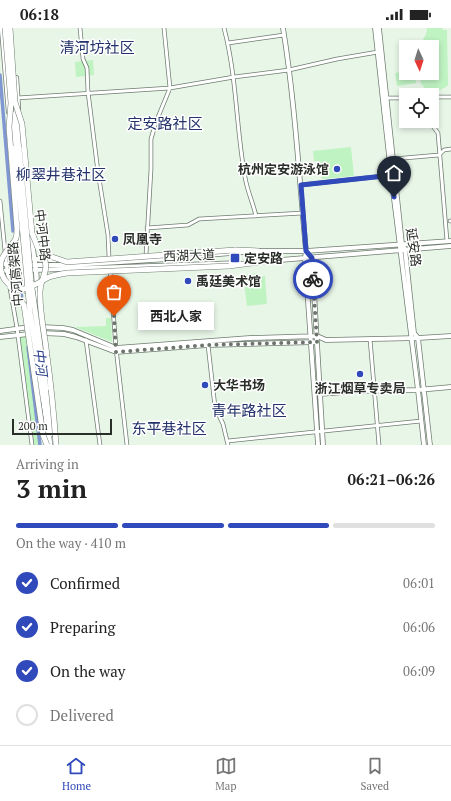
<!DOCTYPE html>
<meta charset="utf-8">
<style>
body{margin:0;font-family:"PT Serif","Noto Sans SC",serif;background:#f2f2f2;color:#222;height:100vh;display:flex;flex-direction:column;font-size:15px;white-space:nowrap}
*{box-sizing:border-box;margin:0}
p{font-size:13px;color:#767676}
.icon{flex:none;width:22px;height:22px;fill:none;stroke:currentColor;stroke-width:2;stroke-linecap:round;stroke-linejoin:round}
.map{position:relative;height:417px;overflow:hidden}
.side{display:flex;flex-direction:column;background:#fff;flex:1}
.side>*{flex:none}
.needle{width:26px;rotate:176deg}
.controls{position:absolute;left:399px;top:12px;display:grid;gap:8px}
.controls a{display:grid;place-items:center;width:40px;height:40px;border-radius:0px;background:#fff;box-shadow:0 2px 6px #0003;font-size:20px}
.scale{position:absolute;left:12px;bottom:10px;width:100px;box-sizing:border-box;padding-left:4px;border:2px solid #292e29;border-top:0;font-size:11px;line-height:14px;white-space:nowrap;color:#292e29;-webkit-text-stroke:3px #fff;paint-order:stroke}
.pin{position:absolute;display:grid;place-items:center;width:34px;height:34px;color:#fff;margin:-41px -17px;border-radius:50% 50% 50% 0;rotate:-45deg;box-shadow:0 0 4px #0007}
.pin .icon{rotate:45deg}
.courier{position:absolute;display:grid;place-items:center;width:40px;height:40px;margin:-20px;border:3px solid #314abb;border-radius:50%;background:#fff;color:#222;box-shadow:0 1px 5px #0007}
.bubble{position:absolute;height:28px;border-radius:0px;background:#fff;box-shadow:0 2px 6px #0003;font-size:13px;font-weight:700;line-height:28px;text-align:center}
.head em{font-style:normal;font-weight:700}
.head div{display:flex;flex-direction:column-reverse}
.head{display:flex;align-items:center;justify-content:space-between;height:68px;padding:0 16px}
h1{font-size:26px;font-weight:700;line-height:30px}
.bar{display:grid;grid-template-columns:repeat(4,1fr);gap:6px 4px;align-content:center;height:48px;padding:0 16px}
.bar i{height:5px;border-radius:3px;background:#e0e0e0}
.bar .selected{background:#314abb}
.bar p{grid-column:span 4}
ol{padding:0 16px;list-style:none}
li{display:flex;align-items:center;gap:12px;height:44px}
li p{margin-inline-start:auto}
li .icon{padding:4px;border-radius:50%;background:#314abb;color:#fff;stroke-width:4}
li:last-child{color:#767676}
li i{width:22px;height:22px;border:2px solid #e0e0e0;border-radius:50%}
.status{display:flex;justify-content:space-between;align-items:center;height:28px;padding:0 20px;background:#fff;direction:ltr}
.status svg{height:11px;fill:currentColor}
.menu{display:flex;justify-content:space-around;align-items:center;height:56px;border-top:1px solid #e0e0e0;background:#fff;font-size:11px;color:#767676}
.menu a{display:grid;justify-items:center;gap:2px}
.menu .selected{color:#314abb}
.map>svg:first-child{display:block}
</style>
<div class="status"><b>06:18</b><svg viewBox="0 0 49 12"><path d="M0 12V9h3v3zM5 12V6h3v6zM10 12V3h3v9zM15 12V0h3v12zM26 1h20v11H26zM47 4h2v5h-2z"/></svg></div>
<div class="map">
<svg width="451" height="417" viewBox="0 0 451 417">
<rect width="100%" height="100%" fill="#e8f6e8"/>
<!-- green -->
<path fill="#bff3c2" d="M427,0H442L443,2H447L448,57C441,64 426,66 421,55C420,52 421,48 421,45H432V19H421C421,10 427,10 427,0Z
M93,32L94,47L76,49L75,34Z
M406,43V45H415L416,55L397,58L395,45Z
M351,119L354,148L322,151L320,133H314L313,123Z
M258,245L257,248H265L267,276L247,278L243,247Z
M106,290H111L112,314L75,299L106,298Z
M17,306H29L40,417H32Z"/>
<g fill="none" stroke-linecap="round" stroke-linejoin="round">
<!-- canal -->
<path stroke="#8197d2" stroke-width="3.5" d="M0,47L13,203
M20,254L22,273
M28,319L40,417"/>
<!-- street casing -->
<g stroke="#6f7c70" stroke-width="4.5">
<path id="street" d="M80,0L83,31L87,40L88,64L98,144L108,207L109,229
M224,0C237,49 236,100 245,149C247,162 253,175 256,188
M228,15L284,7
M432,69H451
M17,70L170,60L234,49L289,42L337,31L378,24
M386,70H406
M426,93L432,97L438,105L447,213
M393,131L439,127L444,122L451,121
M301,157L384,148L392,155
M0,173L7,243L17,300L32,417
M450,193H451
M147,200L188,197L199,191L303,185
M146,227L151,141V111L156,94L170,60L164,0
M110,242L116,320L127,417
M370,311L379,417
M86,312L100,417
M208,317L215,379L223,396L228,417
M228,413L421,393"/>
</g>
<!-- secondary casing -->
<g stroke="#6f7c70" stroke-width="5.5">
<path id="secondary" d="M283,0C295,74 299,149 306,223L305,230L318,417
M375,0L392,155L418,362L424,417
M379,0L402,216L405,221L414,305L418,310L430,417
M258,223H306L451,213
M312,230L323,417
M256,234L451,218
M0,236L26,237
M32,237H71L185,230L196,228L243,224
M34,242L239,235
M0,243L25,242
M41,299L63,300L73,302L116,320L250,310L317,308L326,312L418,310L451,308
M0,303L30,299
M42,305L64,306L76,309L116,324L208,317L317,314
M0,309L29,306
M320,366L356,363L418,362L451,359"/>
</g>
<!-- primary casing -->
<g stroke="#6f7c70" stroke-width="6">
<path id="primary" d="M2,0L9,84
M16,50L18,80
M19,200L26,263
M30,203L36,242L38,271
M34,231L56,232
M39,288L44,331
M36,341L40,370"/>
</g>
<!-- highway casing -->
<g stroke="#6f7c70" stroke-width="6">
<path id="highway" d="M16,81L19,120
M12,86L15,120
M235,222L259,223
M229,238L259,234
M46,361L53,406
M42,362L50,417"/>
</g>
<!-- street -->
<use href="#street" stroke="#fff" stroke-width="3"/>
<!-- secondary -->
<use href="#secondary" stroke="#fff" stroke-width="4"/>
<!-- primary -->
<use href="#primary" stroke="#fff" stroke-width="4.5"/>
<!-- highway -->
<use href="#highway" stroke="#fff" stroke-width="5"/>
<!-- highway-bridge casing -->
<g stroke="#6f7c70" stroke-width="6" stroke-linecap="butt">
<path id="highway-bridge" d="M5,0L11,75L9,99L17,201C17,204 17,207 16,210C12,219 3,224 1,234C0,240 1,246 5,252C19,271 35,256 49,249C55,247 61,246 67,245L229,238
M10,0L15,74L22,96L32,205L38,220
M15,120L30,284L42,362
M19,120L31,253L46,361
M43,226C51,245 39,249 40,267C40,287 45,308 47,328C51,357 54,387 56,417
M43,226L67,234L235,222
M10,259L24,277L43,407L47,417"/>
</g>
<!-- highway-bridge -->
<use href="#highway-bridge" stroke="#fff" stroke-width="5"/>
</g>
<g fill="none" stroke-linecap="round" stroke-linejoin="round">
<!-- done -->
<path stroke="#6c746c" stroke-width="4" stroke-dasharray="0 7.2" d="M114,288L116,324L208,317L317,314L313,251"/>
<!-- route -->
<path stroke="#314abb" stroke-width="5" d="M313,251L312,230L306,223L301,157L384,148L392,155L394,169"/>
</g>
<!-- markers -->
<g fill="#314abb" stroke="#fff" stroke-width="1.5">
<circle cx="337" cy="141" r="4"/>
<circle cx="115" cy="211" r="4"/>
<rect x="230" y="225" width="10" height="10" rx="2"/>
<circle cx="188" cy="253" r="4"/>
<circle cx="360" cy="346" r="4"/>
<circle cx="205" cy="357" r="4"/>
</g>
<g text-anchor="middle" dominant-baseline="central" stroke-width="3" stroke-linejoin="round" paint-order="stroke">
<!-- poi labels -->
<g font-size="13" font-weight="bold" fill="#292e29" stroke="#fff" text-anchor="start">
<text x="329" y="141" text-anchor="end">杭州定安游泳馆</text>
<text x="123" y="211">凤凰寺</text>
<text x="244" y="230">定安路</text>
<text x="196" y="253">禹廷美术馆</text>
<text x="213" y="357">大华书场</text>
<text x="360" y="360" text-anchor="middle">浙江烟草专卖局</text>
</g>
<!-- street labels -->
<g font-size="13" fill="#292e29" stroke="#fff">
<text transform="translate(43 207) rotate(83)">中河中路</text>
<text transform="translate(414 219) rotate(82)">延安路</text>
<text transform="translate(189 227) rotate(-2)">西湖大道</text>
<text transform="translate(15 246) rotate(-95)">中河高架路</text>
</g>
<!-- water labels -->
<g font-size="14" font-style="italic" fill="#2f448b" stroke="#fff">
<text transform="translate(41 334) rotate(83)">中河</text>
</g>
<!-- quarter labels -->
<g font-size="15" fill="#22326a" stroke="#fff">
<text x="97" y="19">清河坊社区</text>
<text x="165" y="95">定安路社区</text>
<text x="61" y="146">柳翠井巷社区</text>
<text x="249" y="382">青年路社区</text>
<text x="169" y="400">东平巷社区</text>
</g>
</g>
</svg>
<div class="controls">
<a><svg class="needle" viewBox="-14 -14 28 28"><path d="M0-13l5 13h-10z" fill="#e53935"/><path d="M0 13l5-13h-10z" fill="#767676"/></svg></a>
<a><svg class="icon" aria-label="locate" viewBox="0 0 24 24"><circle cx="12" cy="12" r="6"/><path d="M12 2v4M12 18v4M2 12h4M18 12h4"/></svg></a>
</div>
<div class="scale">200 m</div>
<div class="pin" style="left:114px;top:288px;background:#ea580c"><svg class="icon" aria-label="bag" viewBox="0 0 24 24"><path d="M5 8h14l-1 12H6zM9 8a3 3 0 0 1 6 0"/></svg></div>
<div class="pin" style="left:394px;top:169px;background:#1f2937"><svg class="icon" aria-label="home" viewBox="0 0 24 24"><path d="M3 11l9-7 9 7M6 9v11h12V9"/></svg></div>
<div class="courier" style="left:313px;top:251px"><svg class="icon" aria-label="bike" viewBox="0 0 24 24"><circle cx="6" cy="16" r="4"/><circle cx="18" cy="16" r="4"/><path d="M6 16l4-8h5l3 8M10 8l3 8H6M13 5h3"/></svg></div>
<div class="bubble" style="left:138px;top:274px;width:76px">西北人家</div>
</div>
<section class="side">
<div class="head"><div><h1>3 min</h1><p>Arriving in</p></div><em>06:21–06:26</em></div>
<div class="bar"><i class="selected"></i><i class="selected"></i><i class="selected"></i><i></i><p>On the way · 410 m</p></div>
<ol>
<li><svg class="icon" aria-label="check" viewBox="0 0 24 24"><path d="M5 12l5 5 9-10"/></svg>Confirmed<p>06:01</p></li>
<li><svg class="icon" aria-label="check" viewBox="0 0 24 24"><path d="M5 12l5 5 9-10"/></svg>Preparing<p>06:06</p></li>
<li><svg class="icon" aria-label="check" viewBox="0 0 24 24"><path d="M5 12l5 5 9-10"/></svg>On the way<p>06:09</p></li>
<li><i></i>Delivered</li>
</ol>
</section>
<nav class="menu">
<a class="selected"><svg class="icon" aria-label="home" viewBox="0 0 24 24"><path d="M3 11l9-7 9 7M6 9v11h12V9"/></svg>Home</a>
<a><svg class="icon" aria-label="map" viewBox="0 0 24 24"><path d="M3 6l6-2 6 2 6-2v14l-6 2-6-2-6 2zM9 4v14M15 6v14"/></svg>Map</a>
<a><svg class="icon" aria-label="saved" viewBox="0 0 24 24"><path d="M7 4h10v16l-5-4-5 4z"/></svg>Saved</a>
</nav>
